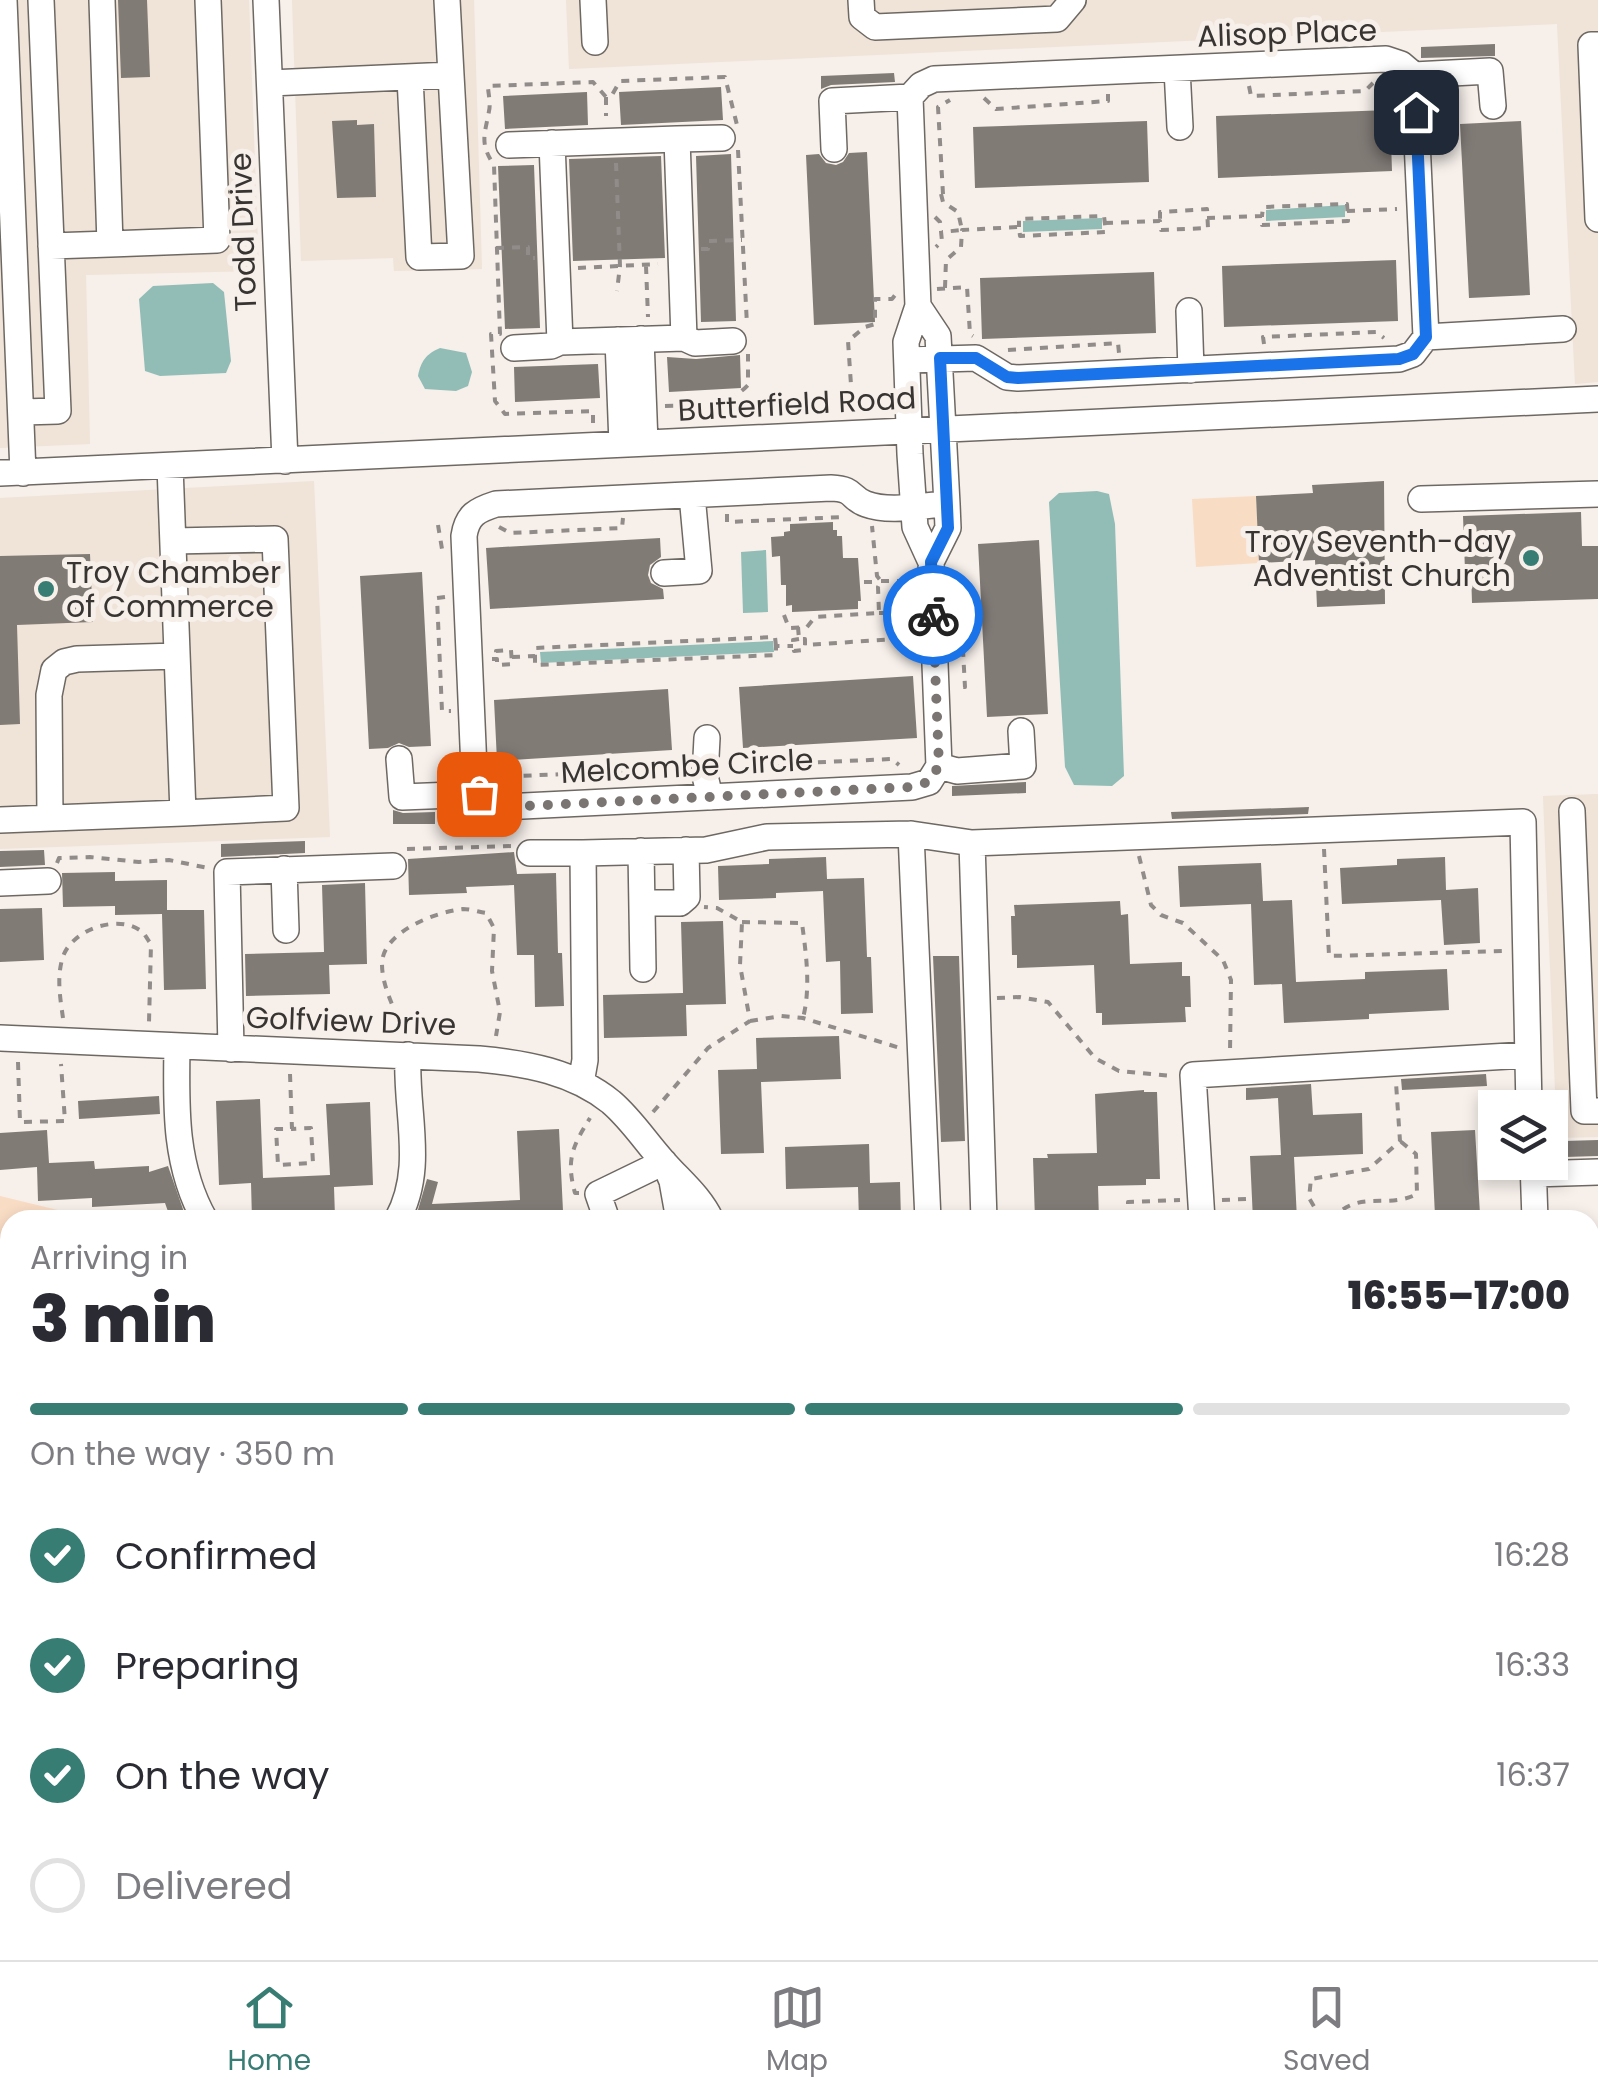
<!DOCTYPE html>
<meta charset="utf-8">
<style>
body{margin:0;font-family:Poppins,sans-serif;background:#f2f2f3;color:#2b2b33;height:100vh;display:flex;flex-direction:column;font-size:38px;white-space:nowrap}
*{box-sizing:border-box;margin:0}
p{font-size:32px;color:#7c7c81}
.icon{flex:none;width:55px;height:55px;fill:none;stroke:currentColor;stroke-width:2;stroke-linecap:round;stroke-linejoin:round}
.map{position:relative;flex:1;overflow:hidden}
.drawer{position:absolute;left:0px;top:1210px;width:1600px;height:750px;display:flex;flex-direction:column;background:#fff;border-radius:30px 30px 0 0;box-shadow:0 5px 15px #0003}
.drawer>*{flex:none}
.fabs{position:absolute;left:1478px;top:1090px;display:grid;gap:20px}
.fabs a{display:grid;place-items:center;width:90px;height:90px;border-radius:0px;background:#fff;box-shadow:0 5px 15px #0003;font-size:50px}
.pin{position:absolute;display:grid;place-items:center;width:85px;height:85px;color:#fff;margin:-42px;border-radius:20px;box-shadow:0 5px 15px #0006}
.courier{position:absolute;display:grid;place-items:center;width:100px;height:100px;margin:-50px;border:8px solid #1a73e8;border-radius:50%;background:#fff;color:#222;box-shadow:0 2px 12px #0007}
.head em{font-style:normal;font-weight:800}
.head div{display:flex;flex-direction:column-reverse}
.head{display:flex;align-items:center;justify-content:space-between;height:170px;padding:0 30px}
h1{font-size:65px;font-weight:800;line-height:75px}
.bar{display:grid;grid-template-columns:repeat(4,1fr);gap:15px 10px;align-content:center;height:120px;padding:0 30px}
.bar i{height:12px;border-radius:8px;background:#e1e1e2}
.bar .on{background:#387d74}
.bar p{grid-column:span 4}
ol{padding:0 30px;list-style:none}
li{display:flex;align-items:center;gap:30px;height:110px}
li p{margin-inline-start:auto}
li .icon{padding:10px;border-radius:50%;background:#387d74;color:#fff;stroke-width:4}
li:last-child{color:#7c7c81}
li i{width:55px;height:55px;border:5px solid #e1e1e2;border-radius:50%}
.tab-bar{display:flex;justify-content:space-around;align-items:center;height:140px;border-top:2px solid #e1e1e2;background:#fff;font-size:28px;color:#7c7c81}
.tab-bar a{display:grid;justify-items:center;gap:5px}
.tab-bar .on{color:#387d74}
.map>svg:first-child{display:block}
</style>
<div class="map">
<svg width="1598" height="1960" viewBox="0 0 1598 1960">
<rect width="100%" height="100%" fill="#f6efea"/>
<!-- built -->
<path fill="#f0e3d8" d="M0,0H249L259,271L86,275L90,444L0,448Z
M292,0H474L482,269L394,271L393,258L301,261Z
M566,0H1598V382L1575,384L1557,24L569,69Z
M314,481L330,837L0,849V498Z
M1598,794V1137L1557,1138L1543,796Z
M1590,1933H1598V1960H219L1087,1950H1590Z"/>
<!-- green -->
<path fill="#f9dcc4" d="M1256,496L1259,563L1196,567L1192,499Z
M0,1196L70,1213L83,1220H10V1603L0,1600Z
M1237,1950H1410V1960H1042V1954L1237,1953Z"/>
<!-- water -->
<path fill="#91bdb6" d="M1345,205V217L1266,221V210Z
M1102,218V229L1023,232V221Z
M213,283L224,292L231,361L226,373L160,376L145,371L139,299L153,286Z
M440,348L466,353L472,372L468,386L456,391L425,389L418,376C421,361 426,354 440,348Z
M1097,491L1109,494L1115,524L1124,776L1112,786L1074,785L1065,767L1049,502L1059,493Z
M766,550L768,612L743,613L741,552Z
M773,641L774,652L541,663L540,652Z"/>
<!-- building -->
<path fill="#817b76" d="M118,0H147L150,77L121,78Z
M1495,44V56L1421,58V47Z
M894,73L895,82L831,85L821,89V76Z
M721,87L723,120L621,125L619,92Z
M587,92L588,125L505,129L503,96Z
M1390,110L1392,171L1218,178L1216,116Z
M357,120V125L374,124L376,197L337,198L332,121Z
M1147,121L1149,182L975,188L973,127Z
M1521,121L1530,295L1469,298L1460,124Z
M867,152L875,322L814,325L806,155L819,154L826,163L836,165L843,162L849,153Z
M731,154L736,321L701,322L696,156Z
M661,156L665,258L573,261L569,159Z
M534,165L540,328L505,329L498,166Z
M1396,260L1398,321L1224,327L1222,266Z
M1154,272L1156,333L982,339L980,278Z
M740,355L741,388L669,392L667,357L696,359Z
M598,364L600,398L515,402L514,367Z
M1384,481L1385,604L1317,607L1315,560L1259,563L1256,496L1313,493L1312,485Z
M1581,512L1582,546H1598V599L1472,603L1471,571H1465L1463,516Z
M833,522V530H837V536H842L843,558H858L861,601H858V609L792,612V605L786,606V585H781L780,556L772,557L771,537L784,536V532L790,531V524Z
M660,538L661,557L650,565L648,575L651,583L663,589L664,599L490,609L486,548Z
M1039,540L1048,714L987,717L978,544Z
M90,554L93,622L17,625L20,724L0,725V556Z
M422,572L431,746L409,747L399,743L388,748L369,749L360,576Z
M913,676L917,738L743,748L739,687Z
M668,689L672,750L497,761L494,700Z
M1026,782V793L952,796V786Z
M1309,807L1308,814L1172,819L1171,812Z
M393,810L403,813L435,812V824H393Z
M305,841V853L221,857V844Z
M44,850L45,865L0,867V851Z
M514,852L517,874L556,873L558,953H562L564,1006L535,1007L534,955H517L514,885L466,887L467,893L409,895L408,859Z
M826,857L827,879L864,878L867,957H871L873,1013L841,1014L840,961L826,962L823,891L776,893V898L719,900L718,866L769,864V859Z
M1445,857L1446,890L1478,888L1480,943L1444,945L1441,900L1342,904L1340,868L1397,865V859Z
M1261,863L1263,901L1292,900L1296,982L1365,979V972L1447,969L1449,1010L1369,1014V1019L1284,1023L1282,984L1254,985L1251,904L1180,907L1178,866Z
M115,872V881L167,880V910H204L206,989L164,990L162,914L115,915V906L63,907L62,873Z
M365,883L367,964L329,965L330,994L246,996L245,954L324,952L322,885Z
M1120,901L1121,915L1128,914L1130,964L1182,962V976H1190L1191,1007H1185L1186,1022L1102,1025V1013H1096L1094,965L1017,968V955H1012L1011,916H1015L1014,905Z
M42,908L44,960L0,962V909Z
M723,921L726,1004L686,1005L687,1036L604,1038L603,995L683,993L681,922Z
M933,956H959L965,1141L941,1142Z
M839,1036L841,1079L761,1082L764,1153L721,1154L718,1070L757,1069L756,1038Z
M1486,1074L1487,1086L1402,1090L1401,1079Z
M1311,1084L1313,1115L1362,1113L1363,1154L1294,1157L1297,1220H1253L1250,1156L1281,1155L1278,1098L1246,1100V1088Z
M1144,1090V1092H1157L1160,1179H1146V1185L1098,1186L1099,1220H1035L1033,1158H1048L1047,1154L1097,1153L1095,1094Z
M159,1096L160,1114L79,1119L78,1101Z
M260,1099L263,1178L330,1175L326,1104L370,1102L373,1185L334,1187L335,1217L252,1220L251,1183L219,1185L216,1101Z
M559,1129L563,1211L525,1213L526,1220H415L427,1179L438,1182L432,1204L520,1200L517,1131Z
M47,1130L49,1163L94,1161L95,1169L149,1166V1172L168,1166L185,1215L171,1220L165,1203L92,1207V1198L38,1201L37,1167L0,1170V1133Z
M1475,1130L1480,1214L1435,1216L1431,1132Z
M1598,1140V1156L1565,1157L1564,1141Z
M869,1144L870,1183L900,1182L901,1220H859L858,1187L786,1189L785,1147Z"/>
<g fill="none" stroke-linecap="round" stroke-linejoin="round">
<!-- minor casing -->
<g stroke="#6e6863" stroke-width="28">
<path id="minor" d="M4,0L23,473
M102,0L110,244L217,240L208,0
M266,0L285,461
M593,0L595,42
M861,0L862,17L875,27L1057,19L1073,0
M1598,45H1591L1598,219
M1177,69L1180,127
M1414,75L1490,71L1493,106
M410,78L419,257L461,256L451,75
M270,83L451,75L447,0
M677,139L722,138
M509,145L677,139L684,338L560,342L552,143
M834,149L832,101L910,97
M51,246L110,244
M918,306L938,336L947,504L948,528L931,562
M1189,311L1191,370
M1426,337L1563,329
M684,338L695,343L733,341
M641,339L645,443
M618,340L622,444
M514,348L551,346L560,342
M907,360L976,358L1007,377L1018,378L1399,359L1413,354L1426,337L1414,75L1401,64L1386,59L934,79L921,85L910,97L918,306L906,342L910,454L915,527L931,562L939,766L929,782L912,787L505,807L479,794L474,769L464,536C467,515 477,510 496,504L831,488C856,489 849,498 866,504C890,513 923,505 947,504
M22,412L58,411L41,0
M0,473L1598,399
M1421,499L1598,494
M173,541L275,539L286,808L183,813
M664,573L699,571L692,495
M707,738L705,776L710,797
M399,759L402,797L479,794
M939,766L957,771L1023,766L1021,731
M1572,811L1584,1111H1598
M50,818L49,695L54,670L64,662L77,659L177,656
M0,820L183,813L170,466
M911,834L928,1220
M972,843L984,1220
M641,851L643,969
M530,853H583
M284,869L286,930
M0,883L48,881
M642,903H680L687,897L686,850
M0,1038L479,1059C526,1063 574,1072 611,1102C631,1119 645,1141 662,1160C680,1181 699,1195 711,1220
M177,1046C176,1106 174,1166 205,1220
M231,1049L227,872L393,866
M581,1083L585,1060L583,853L706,850L767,837L911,834L972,843L1523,822L1529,1108
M664,1162L672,1181L679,1220
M1533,1162L1535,1220
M1533,1174L1598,1172
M397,1220C426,1168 405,1112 408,1055
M607,1220L598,1194L664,1162
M1202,1220L1193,1075L1526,1055
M1590,1320H1598
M1590,1356H1598
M1590,1589H1598
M1590,1612L1598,1768
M0,1714L10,1713
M0,1796H10
M1590,1893H1598"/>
</g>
<!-- path -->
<path stroke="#918c89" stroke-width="4" stroke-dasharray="8 8" stroke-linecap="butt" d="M1249,86L1251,96L1365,91L1373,83
M606,97V116
M984,98L996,109L1108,101V94
M738,150L747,325
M616,163L620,266L617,291
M941,194L943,202L958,212L962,230L942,232
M943,194L938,107L950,100
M1347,211L1397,209
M935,217L940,222L942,241L936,247
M1207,218L1262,216V225L1348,221L1347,204L1263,207L1262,216
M1105,223L1160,221L1161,230L1208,228L1207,209L1160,212V221
M496,248L528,247V258H535
M701,249H708V241L742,240
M646,266L648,317
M578,268L658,264
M945,288L946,260L961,247L962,230L1019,227L1020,236L1106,232L1104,216L1019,219V227
M937,289L967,287L970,334L973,336
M1264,344L1263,337L1376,332L1384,338
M1008,350L1118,343L1119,353
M665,406C697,405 725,409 748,385V354
M853,414L848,341L865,327L875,324V299H892L896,294
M593,423V411L505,414L495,401L491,334H500L494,165C479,143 485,134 489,111C491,103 488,93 488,86L593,82L606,97L612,95L620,81L725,77L737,125
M727,514V522L844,517
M438,525L443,555
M499,527L510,533L622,528L623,518
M951,578L959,577L965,687H958
M910,580L901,581L902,624H911
M881,581H901
M864,582H872L876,577
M445,597L437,598L442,711H451
M879,613H902
M784,615L789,628L807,627L815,617L879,613L878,587L881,581L877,576L872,526
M798,627L799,639H805V645L912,638
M799,639L793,640L794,651L804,650L805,645
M776,646L775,637L535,648V665L776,655V646H793
M512,657L535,656
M492,659H497V665L512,664L511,650L496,651L497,659
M778,772V764L892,759L899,765
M510,783L519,776L633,771V779
M407,849L513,846
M1324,849L1329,956L1503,951
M1139,856L1151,905L1161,915L1183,923L1223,960L1231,980L1230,1052
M57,863L59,858L90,857L139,862L169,860L208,868
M742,922L802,923C806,954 811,987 803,1018
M997,998L1019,997L1048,1002L1095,1058L1119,1071L1172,1076
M63,1018C60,997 56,974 64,954C75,929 118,914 141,931C145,934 147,939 151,944L149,1022
M750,1021L781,1016L803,1018L900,1048
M404,1033C396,1011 382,988 382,964C382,932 435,912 463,909C470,909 479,912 486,913L494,928L492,971L500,1012L496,1036
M18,1062L20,1122L65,1121L61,1064
M290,1074L292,1129H276L278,1165L313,1163L311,1128L292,1129
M653,1112L708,1048L750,1021L740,965L742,922L717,908L704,907
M579,1193H575C566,1160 572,1147 590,1118
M1222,1200L1247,1199
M1128,1220V1202L1180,1200
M1322,1220L1309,1198L1311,1179L1369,1169L1400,1141L1396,1083
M1331,1220C1359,1188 1386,1210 1417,1194L1416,1154L1400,1141
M0,1290L10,1276
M0,1540L10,1547"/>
<!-- minor -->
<use href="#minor" stroke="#fff" stroke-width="25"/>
</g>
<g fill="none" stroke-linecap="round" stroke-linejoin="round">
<!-- done -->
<path stroke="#7a7572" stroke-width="10" stroke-dasharray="0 18" d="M479,794L505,807L912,787L928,782L939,766L933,615"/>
<!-- route -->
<path stroke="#1a73e8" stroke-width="12" d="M933,615L931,562L948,528L940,358H976L1007,377L1018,378L1399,359L1413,354L1426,337L1416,112"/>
</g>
<!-- markers -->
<g fill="#387d74" stroke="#f6efea" stroke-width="4">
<circle cx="1531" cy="558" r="10"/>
<circle cx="46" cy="589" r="10"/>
</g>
<g text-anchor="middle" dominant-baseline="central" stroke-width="10" stroke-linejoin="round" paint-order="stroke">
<!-- street labels -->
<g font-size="30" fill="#373432" stroke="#f6efea">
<text transform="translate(1287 33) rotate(-2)">Alisop Place</text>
<text transform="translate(243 232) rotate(-92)">Todd Drive</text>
<text transform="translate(797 404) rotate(-3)">Butterfield Road</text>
<text transform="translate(687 766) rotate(-3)">Melcombe Circle</text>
<text transform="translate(351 1021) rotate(2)">Golfview Drive</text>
</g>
<!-- poi labels -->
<g font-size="30" fill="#373432" stroke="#f6efea" text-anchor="end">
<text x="1511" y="541">Troy Seventh-day<tspan x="1511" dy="34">Adventist Church</tspan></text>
<text x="66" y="572" text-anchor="start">Troy Chamber<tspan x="66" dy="34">of Commerce</tspan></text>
</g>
</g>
</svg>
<div class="fabs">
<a><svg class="icon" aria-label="layers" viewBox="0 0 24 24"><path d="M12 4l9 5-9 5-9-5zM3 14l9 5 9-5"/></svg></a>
</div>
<div class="pin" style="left:479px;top:794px;background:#ea580c"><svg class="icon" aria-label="bag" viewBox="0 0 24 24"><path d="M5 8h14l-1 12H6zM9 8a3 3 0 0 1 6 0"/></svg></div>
<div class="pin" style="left:1416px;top:112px;background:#1f2937"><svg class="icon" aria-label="home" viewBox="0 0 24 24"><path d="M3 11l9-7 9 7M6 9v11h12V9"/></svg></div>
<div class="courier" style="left:933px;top:615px"><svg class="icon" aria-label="bike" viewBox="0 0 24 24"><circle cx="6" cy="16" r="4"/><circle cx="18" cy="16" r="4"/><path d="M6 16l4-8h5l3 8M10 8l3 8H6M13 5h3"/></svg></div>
<section class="drawer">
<div class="head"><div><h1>3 min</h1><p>Arriving in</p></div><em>16:55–17:00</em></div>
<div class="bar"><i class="on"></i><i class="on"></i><i class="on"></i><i></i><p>On the way · 350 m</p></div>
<ol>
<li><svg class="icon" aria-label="check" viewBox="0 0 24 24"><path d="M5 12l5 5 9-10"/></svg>Confirmed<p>16:28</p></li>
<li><svg class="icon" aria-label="check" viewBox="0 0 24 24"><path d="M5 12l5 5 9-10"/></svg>Preparing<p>16:33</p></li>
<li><svg class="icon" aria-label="check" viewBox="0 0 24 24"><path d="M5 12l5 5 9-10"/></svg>On the way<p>16:37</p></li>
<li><i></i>Delivered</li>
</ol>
</section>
</div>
<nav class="tab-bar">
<a class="on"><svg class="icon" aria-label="home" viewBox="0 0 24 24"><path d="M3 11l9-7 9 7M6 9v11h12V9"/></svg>Home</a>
<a><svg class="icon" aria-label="map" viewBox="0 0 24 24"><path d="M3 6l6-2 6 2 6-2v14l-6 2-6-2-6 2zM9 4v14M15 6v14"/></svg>Map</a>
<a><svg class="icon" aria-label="saved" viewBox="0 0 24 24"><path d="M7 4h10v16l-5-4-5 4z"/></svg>Saved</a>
</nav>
